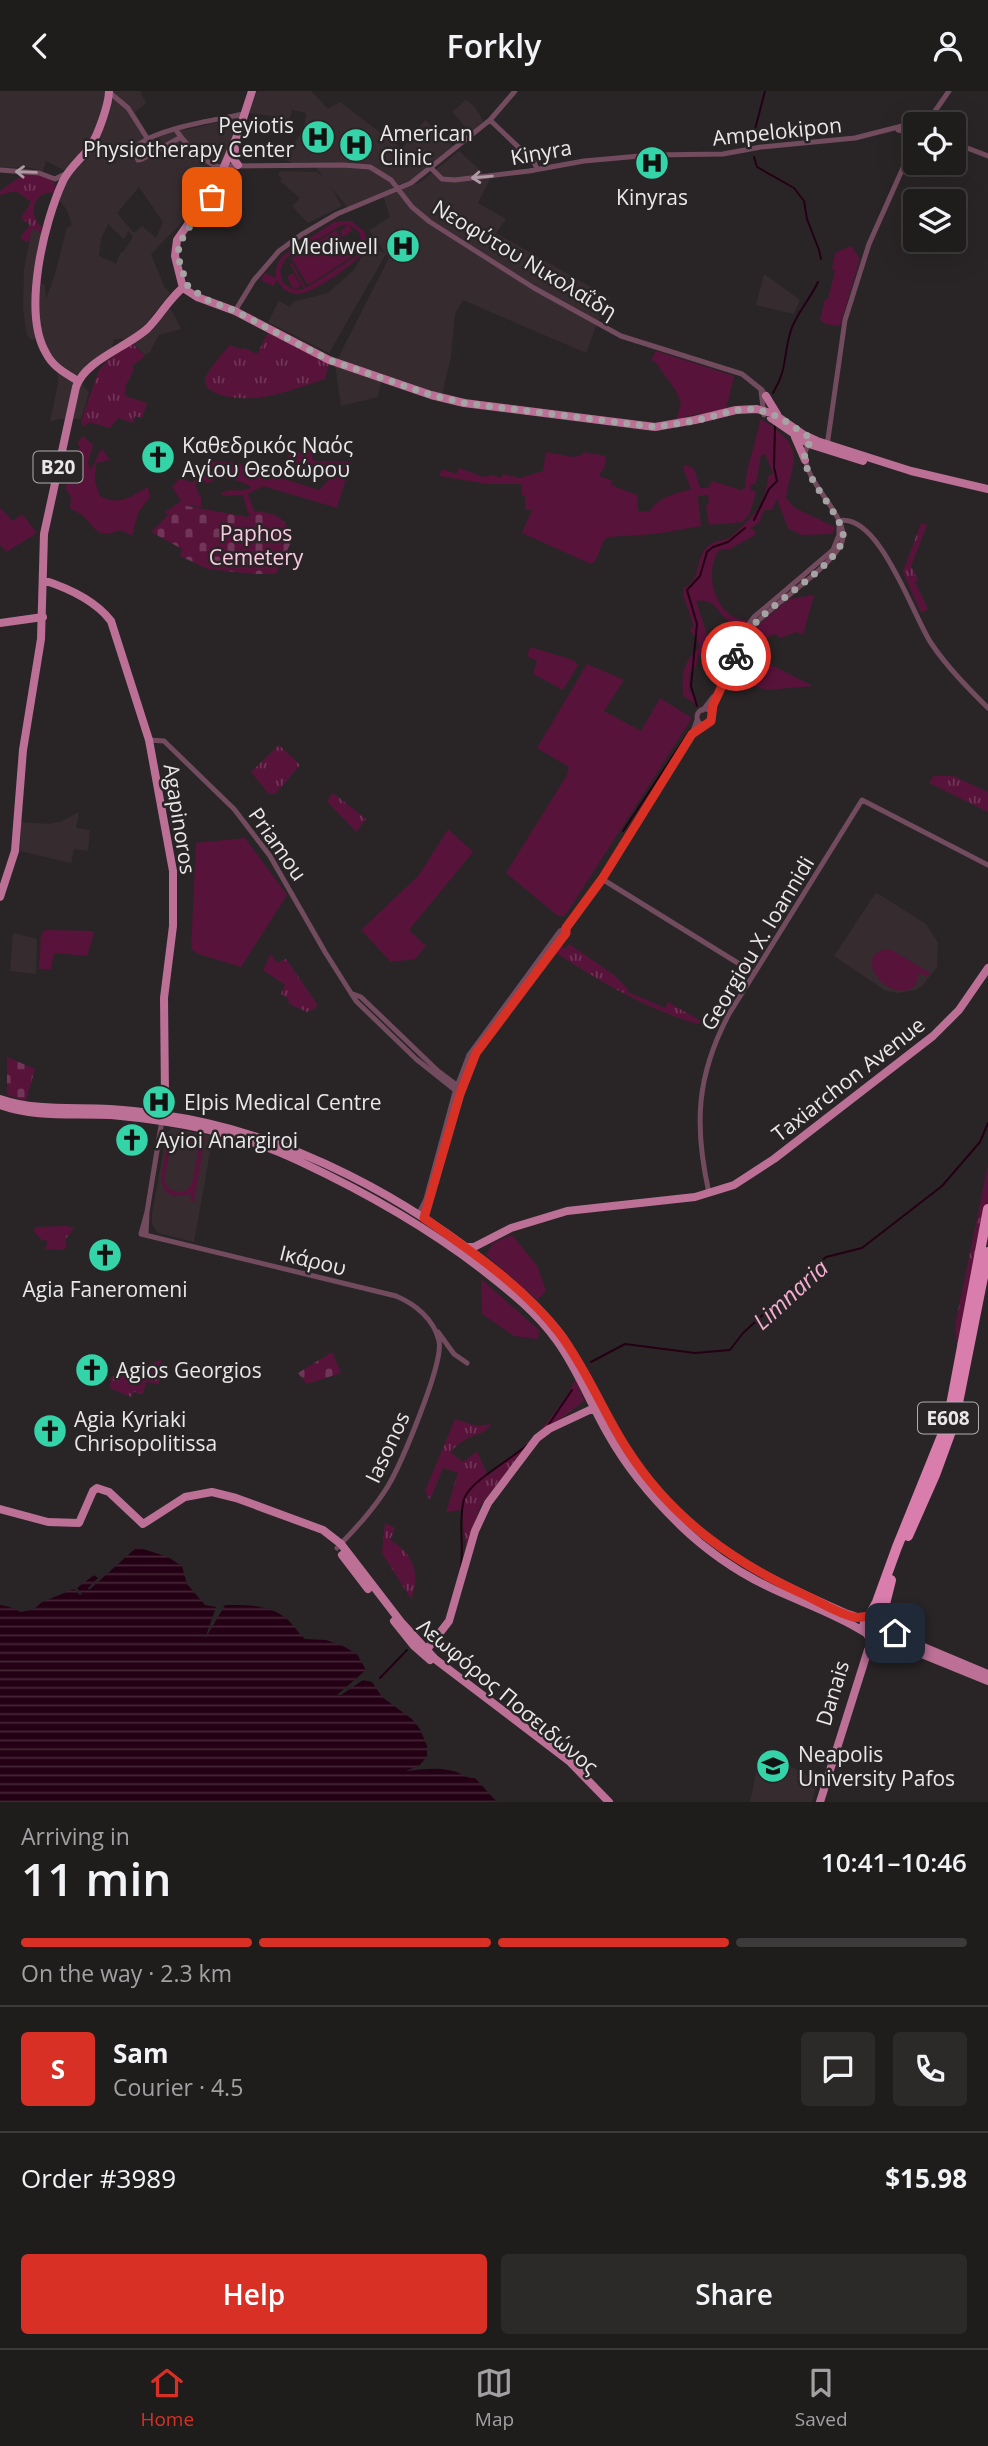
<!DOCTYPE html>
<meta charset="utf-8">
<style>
body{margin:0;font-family:"Open Sans",sans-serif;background:#2c2929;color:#f1f3f6;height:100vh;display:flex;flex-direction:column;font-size:26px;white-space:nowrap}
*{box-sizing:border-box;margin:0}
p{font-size:23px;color:#a1a1a3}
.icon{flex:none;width:38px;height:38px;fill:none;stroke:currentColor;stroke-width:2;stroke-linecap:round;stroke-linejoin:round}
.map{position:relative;height:1711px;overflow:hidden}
.sheet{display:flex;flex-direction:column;background:#1f1c1c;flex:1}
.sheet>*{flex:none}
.controls{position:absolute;left:903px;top:21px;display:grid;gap:14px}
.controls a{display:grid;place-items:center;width:63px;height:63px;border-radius:7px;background:#1f1c1c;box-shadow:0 7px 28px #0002,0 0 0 2px #3c3a3b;font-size:35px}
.pin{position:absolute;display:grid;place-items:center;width:60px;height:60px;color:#fff;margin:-30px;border-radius:14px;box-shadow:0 4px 10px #0006}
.courier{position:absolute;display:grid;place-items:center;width:70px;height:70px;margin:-35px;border:5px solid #d93025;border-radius:50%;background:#fff;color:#222;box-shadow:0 2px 9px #0007}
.summary em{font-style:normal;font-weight:600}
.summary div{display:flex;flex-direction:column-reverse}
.summary{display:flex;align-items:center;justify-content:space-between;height:119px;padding:0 21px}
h1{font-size:46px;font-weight:600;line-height:52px}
.bar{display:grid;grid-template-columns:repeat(4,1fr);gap:10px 7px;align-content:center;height:84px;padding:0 21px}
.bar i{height:9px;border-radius:5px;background:#3c3a3b}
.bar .current{background:#d93025}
.bar p{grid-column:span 4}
.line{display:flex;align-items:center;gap:18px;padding:0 21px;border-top:2px solid #3c3a3b}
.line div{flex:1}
.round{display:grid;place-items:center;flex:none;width:74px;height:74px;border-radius:7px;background:#2c2929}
.action{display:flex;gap:14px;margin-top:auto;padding:14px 21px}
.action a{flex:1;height:80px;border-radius:7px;background:#d93025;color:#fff;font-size:28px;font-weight:600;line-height:80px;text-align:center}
.action a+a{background:#2c2929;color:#f1f3f6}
header{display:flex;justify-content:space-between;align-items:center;height:91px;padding:0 21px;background:#1f1c1c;font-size:32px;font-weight:600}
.dock{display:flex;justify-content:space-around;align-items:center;height:98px;border-top:2px solid #3c3a3b;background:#1f1c1c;font-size:19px;color:#a1a1a3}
.dock a{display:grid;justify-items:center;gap:4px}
.dock .current{color:#d93025}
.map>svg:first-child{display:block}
</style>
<header><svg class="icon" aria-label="back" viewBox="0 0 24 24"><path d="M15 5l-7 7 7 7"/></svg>Forkly<svg class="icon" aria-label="person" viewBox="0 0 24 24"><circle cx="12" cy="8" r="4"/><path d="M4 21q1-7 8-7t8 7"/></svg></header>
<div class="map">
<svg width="988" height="1711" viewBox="0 0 988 1711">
<defs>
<pattern id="cemetery-stones" width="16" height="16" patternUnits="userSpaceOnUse" patternTransform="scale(1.75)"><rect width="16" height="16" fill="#58133b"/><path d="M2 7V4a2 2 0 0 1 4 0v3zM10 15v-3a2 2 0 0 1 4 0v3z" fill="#703557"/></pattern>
<pattern id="park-tufts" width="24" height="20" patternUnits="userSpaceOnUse" patternTransform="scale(1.75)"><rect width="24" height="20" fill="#58133b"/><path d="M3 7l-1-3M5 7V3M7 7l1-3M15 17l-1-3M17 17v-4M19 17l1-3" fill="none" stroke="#703557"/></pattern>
<pattern id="water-rules" width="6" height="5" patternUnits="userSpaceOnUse" patternTransform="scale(1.75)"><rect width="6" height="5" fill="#240014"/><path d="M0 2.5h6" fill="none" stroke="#442536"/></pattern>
</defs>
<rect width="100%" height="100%" fill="#292526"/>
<!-- built -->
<path fill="#362c30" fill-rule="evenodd" d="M0,0H140L146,12L135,21L148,44L181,35L185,39L241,26L208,105L151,163L164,195L170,202L141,239L128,248H114L112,258L83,281V295L89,301L81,328H59L50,331L58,292L57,274L41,246L31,249L27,244L23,218L24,178L32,138L42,142L38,190L45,195L46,208L55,183L67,137L72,134L67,119L59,109L69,82L46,70L43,80L26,76L5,77L0,76ZM139,96L163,131L156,147L142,135L134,142L117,122ZM108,133L124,148L129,140L133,146L123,161H121L116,173L99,165L101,148Z
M257,0H311L328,18L340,11L402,58L425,29L455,57L420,85L347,116L330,95L342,115L308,132L292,115L300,107L280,90L282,88L278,84L281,80L317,81L324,86L314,74H296L284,68L304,38L306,22L292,19L288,32L271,25L249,22Z
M466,9L475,16L483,30L471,42L452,21Z
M459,60L490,88L478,112L506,128L496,142L610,207L596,235L586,262L463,209L455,223L451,265L442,304L382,284L378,306L341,315L335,273L389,167L369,139L390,126L383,104L419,92Z
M368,154L386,163L329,262L268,231L279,210L290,216L293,211L328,202L355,178Z
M764,183L800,209L794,223L756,214Z
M167,217L172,220L181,238L159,244L150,261L145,264L133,252Z
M77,722H79L76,737L90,739L88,760L74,758L71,772L20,760L21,731L48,733L60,731Z
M877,802L926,833L938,852L937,876L922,895L915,899L898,902L886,900L834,865L875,803Z
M13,842L37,848L36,883L10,880Z
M172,1037L213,1045L194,1151L158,1142L152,1133V1123L167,1041Z
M761,1660L818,1690L812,1711H750Z"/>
<!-- green -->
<path fill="#58133b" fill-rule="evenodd" d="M340,130H351L365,141C366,147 367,152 365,157C360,171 312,203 298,203C288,203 282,197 277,189L273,195L261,189L265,182L276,187C274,177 278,170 285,163L334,131ZM342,134H348L340,140L343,146L352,140L349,134L359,141L362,155L355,166L306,197L292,172L290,173L304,198L294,199L301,195L293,182L287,186L294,199L283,192L280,179L286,167Z
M336,139L353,165L308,194L291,167Z
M851,155L860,168L840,235L825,233L820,229L825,208H828L835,180L832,179L835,162Z
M656,260L734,285L726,318L687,325L676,330L681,312L676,300L656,272L651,269Z
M760,328C767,331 773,336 779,341C805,361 789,380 786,407L795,417L835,436L833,443L801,444L788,437L777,408L772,419H764L759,432L751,437L755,440V444L730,458L719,459C702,484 717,529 747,529L741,537C736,534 730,531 725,527C715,517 713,507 696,510L706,540L715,586L707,581L699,562L696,575L689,583V599L700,615L683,605C682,583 682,572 699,557L698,549L690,540L694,535L683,504V497C699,492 696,472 704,460C711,450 717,451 727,448C732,446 736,441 740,437C757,423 766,408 768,386L773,382L765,363L761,364L756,392L750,395L751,399L756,401L750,422L743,431L709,434L706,415L709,412L708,404L698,405L701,435L655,443L608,446C598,453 601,467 591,473L522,442L532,419H525V405L522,404L521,393H488L439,385L442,378L456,383L459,377L483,386L493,384L501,387L503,383L520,387L543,380L546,361L573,366L582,364L583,361L606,365L604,378L599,383L601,386L612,389L611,394L637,404L638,420L649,421C658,406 675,403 691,398L684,380V374L694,377L700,397H708L712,390L741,399L745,397C746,373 757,352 760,328Z
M83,345L93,354L88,372L90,378C96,374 96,364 102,358L110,369L96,372L95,390L100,405C119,416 131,405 148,396L150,406L138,422L132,445L121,439C98,447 99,442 85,427C82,422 75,421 70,417L71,406L65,397C70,386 78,381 74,368L80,356L77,352Z
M312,359L313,370L351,371L337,417L263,395L248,403L254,420V422H248L243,404L224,405L221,402C231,396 243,403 252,396L239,390L217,385L212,391L207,392L201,388L195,394L201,407V416L183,414L168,424L165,421L181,410L172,396L180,387L192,392L202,382L196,376L207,375L208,370L240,372L246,380L266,378L281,387L319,399L327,391L331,379L305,374L302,379L285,375L288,364Z
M0,417L13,430L22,423L37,442L6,461L0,454Z
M814,504L803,544L797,541L780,547L776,543L759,549L751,544L757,535L789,508Z
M530,556L573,569L578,574L563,599L533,583L537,570L527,565Z
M767,572L813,595L766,599L748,593L746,580Z
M587,573L624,589L604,620L641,640L660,607L692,627L565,825H558L506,782L567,684L569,676L537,657Z
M448,738L473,761L409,839L426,855L415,868L391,871L361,839L419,784Z
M245,747L287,804L241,876L198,863L191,858L196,752Z
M45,839L93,840L94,842L87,865L54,862L51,878H39L41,844Z
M890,858L930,882L927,886L919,882L915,895C889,916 848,861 890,858Z
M177,1046L191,1047L198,1053L200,1046L205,1047L194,1111L190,1110L191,1103C150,1115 163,1076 167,1054ZM183,1050C189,1051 195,1053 197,1059C199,1063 196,1071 195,1075C193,1092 190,1107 169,1098L164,1090L171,1055Z
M512,1144L538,1176L546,1200L537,1209L486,1164L493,1152Z
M481,1188L540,1240L537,1248L514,1245L482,1223Z"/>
<!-- cemetery -->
<path fill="url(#cemetery-stones)" d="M182,414L247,426L254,420C278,423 283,425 293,447L276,483H254L208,478L180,465L182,458L151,441L168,424Z
M7,966L35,978L26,1010L7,1004Z
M332,1261L341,1282L307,1293L298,1282Z"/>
<!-- park -->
<path fill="url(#park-tufts)" d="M24,83L43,85L54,91L56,102C33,98 26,125 44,138L42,142L32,138L29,150L26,151L20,147L30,134L21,127L31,111L16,100L0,104V100Z
M268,242L329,273L325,288C303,295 280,304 257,307C245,308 204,307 205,289C206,281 224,261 230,254L240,258L244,257L257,263Z
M132,252L145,265L132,275L134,278L125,296V305L147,312L142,327L135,325L133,332L118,327L110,337L89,331L84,336L81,331L98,281L108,269Z
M921,432L927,434L911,475L918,489L915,491L928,518L921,522L903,481Z
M279,654L300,674L275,703H269L251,681Z
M934,685H953L988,701V721L929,692Z
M333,702L366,728L356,741L327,710Z
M569,853L614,884L628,898V901L665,917L668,911L701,930L698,933C645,918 602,891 556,862L561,855L565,858Z
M271,863L277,872L286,868L317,913L316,917L307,921L289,913L288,907L281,903L285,894L263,879Z
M988,1074V1113L958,1262L955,1234Z
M66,1135L74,1137L65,1149L67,1155L63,1159L45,1158L48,1150L42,1149L34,1141L35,1136Z
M161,1269L159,1293L146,1291L143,1303L134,1301L131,1306L110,1297L111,1286Z
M576,1288L584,1310L529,1352L480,1415L466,1462L462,1419L446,1421L458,1382L443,1377L430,1409L425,1400L455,1328L477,1335L491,1333C485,1344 474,1343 465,1349C459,1352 454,1357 450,1361L463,1371L477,1360L488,1385C525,1356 553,1331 576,1288Z
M385,1432L395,1437L390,1449C413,1462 421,1483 411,1508L382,1462Z"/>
<!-- water -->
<path fill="url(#water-rules)" d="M137,1456L168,1466L182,1475L187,1493L205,1514L216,1516L205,1548L225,1514C246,1514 268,1513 286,1527C293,1533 298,1542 305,1548L326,1549L343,1555L357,1563L366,1579L337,1604H341L363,1589L372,1591L382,1606L412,1628L420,1638L427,1655V1665L420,1674L406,1680C422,1678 438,1676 453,1680C463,1682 465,1688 475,1687L497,1711H0V1514L10,1516L21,1521L34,1518L42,1511L74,1498L80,1504L82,1503L77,1497L94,1484L98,1487L88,1497L89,1499Z"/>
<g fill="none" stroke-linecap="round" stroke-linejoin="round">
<!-- stream -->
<path stroke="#240014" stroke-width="2" d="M753,46L765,0
M754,66L757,76L794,97L804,110L807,128L819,159L821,168
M773,302C788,277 783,264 791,239C797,222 810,208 818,191
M754,429L769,398L777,390L774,376L775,335
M697,615L691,595L697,533L687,499L700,485L707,461L713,456L728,451L745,437
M623,740L690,639
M591,1271L625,1253L695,1262L730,1259L743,1242L826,1166L862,1157L942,1095L980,1051L988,1032
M549,1333L572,1299
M461,1476C464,1454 458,1429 464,1408C470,1390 512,1368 527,1354
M423,1546L436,1542
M380,1587L407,1559"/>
<!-- minor -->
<path stroke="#724c5e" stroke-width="5" d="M109,1L128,17L147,47
M490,29L534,71L537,78
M926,33L949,0
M176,39C186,54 205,74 224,77
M898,39L912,42
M181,46L142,68L138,69L134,60C142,39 221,28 244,23
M954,52L988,65
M225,75L343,74L370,76L391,89L412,116L430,131L534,197L621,245L742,283L762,299L767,308
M431,77L442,88L455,89L529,80L584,70L651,64L723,63L761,56L855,47L918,31L932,22
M0,79L39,82L55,88L65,83
M235,220L254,189L279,160L301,144L337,123L411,92L490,29L515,0
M761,300L764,324
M827,355L845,229L869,153L915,50
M838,430C879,420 913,525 931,552C947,576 968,597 988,617
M729,572L743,541L754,526L833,459L839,444V433
M697 626a8 8 0 1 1 16 0a8 8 0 1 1-16 0Z
M703,619L713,606
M711,622C716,602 742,546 756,532C775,512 834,474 842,451C850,426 806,394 805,365C804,360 808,355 810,350
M149,649L164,650L234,718L270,765L325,861L356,910L416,968L460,1003
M602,788L754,882
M353,903L361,906L438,980L458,995
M709,1102C694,1035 696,985 729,923L862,709L988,774
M147,1121L141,1143L396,1205C415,1213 434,1228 439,1250C444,1272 401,1373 388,1395C374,1418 355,1438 337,1457
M418,1124L426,1108L455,1001L469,964L560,840L566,837
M423,1127L460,1003L476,962L566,842V837L602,788L692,643L697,629
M146,1144L147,1121L162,1029
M438,1241L454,1263L467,1272"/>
<!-- major -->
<path stroke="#bc7096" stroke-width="8" d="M252,0L239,40L218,90L177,149L175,165L183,197L197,206L235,220L329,269L431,304L464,312L655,336L695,329L736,319L757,318L774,323L804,344L817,350L911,380L988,398
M235,58L234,69L238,74
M78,290C65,282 53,276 46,262C22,221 44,131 63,90C69,77 82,67 90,56C98,44 109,13 109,0
M766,305L777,323
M771,327L809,353L863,370
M795,346L805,369
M43,489C68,497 95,509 111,530L149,649L173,780V835L164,907L165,1005L163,1027
M0,532L43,526
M0,806L15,760L23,659L41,548L44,443L76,296C85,269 128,256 148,237C161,224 170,206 185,195
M0,1008C35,1020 73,1016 110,1018C128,1019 145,1021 163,1024C288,1041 415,1110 511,1192C529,1208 548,1226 562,1245C587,1282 603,1323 628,1360C684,1446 754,1482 845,1522L857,1526H868
M0,1014C35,1027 74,1022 111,1024C177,1030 242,1042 301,1071C367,1102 427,1136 484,1180C511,1201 537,1222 557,1250C578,1279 590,1312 608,1343C627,1377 652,1407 681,1435C707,1460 739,1482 773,1498C803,1512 836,1523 864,1541
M464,1156H474L511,1137L567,1120L695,1106L734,1094L774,1068L933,945L959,919L988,877
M0,1418L48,1431L79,1432L93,1400L97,1397L109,1401L143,1433L185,1406L212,1401L236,1407L323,1439L341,1453L401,1531L435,1568L569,1670L609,1711
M342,1464L368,1498
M394,1530L414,1555L430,1569
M887,1533L902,1547L988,1583
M880,1546L988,1590
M425,1561L449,1530L475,1440L488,1412L537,1347L549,1338L596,1316
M820,1711L868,1559L886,1539V1532L882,1526L870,1524L864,1530L863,1538L869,1546L878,1547"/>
<!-- highway -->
<path stroke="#d97dac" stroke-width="10" d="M908,1445L935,1384L954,1332L988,1161
M870,1524L877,1511L897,1456L948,1330L988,1118
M886,1530L885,1513L891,1489"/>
</g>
<!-- one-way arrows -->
<defs><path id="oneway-shaft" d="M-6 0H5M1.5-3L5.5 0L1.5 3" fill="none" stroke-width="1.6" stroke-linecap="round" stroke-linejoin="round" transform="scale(1.75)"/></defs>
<g stroke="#ae9aa3">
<use href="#oneway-shaft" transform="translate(26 81) rotate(-178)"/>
<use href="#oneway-shaft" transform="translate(482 86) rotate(175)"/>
</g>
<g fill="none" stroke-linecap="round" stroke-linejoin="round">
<!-- done -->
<path stroke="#a6a3a4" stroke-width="7" stroke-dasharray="0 12.6" d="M212,106L188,138L179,153L178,166L187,194L205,208L235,220L329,269L431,304L464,312L655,336L695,330L736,319L757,318L779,326L812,348C810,352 806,357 805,362C800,386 847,427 843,448C836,476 771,511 751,537C745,545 741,556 736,565"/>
<!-- route -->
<path stroke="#d93025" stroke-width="9" d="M736,565L713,614L711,630L692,643L602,788L566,837V842L476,962L460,1003L424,1127C472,1161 524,1196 560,1243C587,1279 603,1321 627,1358C671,1428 736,1473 809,1506C823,1513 838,1522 853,1526C863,1528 870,1523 879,1524L895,1542"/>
</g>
<!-- icons -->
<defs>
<g id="hospital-disc" transform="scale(1.75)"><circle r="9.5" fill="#34d4a8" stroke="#292526"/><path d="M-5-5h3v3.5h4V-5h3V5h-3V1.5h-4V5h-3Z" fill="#111"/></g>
<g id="church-disc" transform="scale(1.75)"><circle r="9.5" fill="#34d4a8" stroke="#292526"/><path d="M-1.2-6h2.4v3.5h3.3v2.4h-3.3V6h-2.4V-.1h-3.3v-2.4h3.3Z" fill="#111"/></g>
<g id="university-disc" transform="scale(1.75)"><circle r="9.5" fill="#34d4a8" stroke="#292526"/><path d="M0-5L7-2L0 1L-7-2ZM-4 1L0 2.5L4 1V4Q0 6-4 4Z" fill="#111"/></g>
</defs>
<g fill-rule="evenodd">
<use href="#hospital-disc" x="318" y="46"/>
<use href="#hospital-disc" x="356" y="54"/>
<use href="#hospital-disc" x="652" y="72"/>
<use href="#hospital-disc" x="403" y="155"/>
<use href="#church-disc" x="158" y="366"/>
<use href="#hospital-disc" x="159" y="1011"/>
<use href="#church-disc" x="132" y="1049"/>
<use href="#church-disc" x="105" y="1164"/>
<use href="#church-disc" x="92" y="1279"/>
<use href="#church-disc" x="50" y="1340"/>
<use href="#university-disc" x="773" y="1675"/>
</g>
<g text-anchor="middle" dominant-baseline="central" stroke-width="5" stroke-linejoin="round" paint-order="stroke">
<!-- shield labels -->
<g fill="#292526" stroke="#afadae" stroke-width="2">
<rect x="33.5" y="360.5" width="49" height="31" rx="5"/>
<rect x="918" y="1311.5" width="60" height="31" rx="5"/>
</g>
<g font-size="19" font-weight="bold" fill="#e9e7e8">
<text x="58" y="376">B20</text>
<text x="948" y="1327">E608</text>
</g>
<!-- poi labels -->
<g font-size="21" fill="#e9e7e8" stroke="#292526" text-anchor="start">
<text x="294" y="34" text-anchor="end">Peyiotis<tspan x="294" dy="24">Physiotherapy Center</tspan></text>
<text x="380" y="42">American<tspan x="380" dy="24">Clinic</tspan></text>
<text x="652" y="106" text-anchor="middle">Kinyras</text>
<text x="378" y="155" text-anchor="end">Mediwell</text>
<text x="182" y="354">Καθεδρικός Ναός<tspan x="182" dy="24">Αγίου Θεοδώρου</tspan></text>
<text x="184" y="1011">Elpis Medical Centre</text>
<text x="156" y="1049">Ayioi Anargiroi</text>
<text x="105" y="1198" text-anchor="middle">Agia Faneromeni</text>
<text x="116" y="1279">Agios Georgios</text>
<text x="74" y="1328">Agia Kyriaki<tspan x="74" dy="24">Chrisopolitissa</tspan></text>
<text x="798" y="1663">Neapolis<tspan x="798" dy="24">University Pafos</tspan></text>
</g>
<!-- street labels -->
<g font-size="21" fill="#e9e7e8" stroke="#292526">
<text transform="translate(777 40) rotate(-6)">Ampelokipon</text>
<text transform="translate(541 61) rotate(-10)">Kinyra</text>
<text transform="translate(525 168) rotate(31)">Νεοφύτου Νικολαΐδη</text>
<text transform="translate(180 728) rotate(81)">Agapinoros</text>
<text transform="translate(278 753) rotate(55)">Priamou</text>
<text transform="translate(757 852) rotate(-59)">Georgiou X. Ioannidi</text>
<text transform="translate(848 988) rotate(-38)">Taxiarchon Avenue</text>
<text transform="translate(313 1169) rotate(14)">Ικάρου</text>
<text transform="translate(387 1356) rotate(-65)">Iasonos</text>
<text transform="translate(832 1602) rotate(-73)">Danais</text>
<text transform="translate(508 1605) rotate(40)">Λεωφόρος Ποσειδώνος</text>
</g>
<!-- park labels -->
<g font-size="21" fill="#fac9e0" stroke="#292526">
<text x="256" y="442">Paphos<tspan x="256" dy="24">Cemetery</tspan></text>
</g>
<!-- water labels -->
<g font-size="23" font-style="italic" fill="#f5aed0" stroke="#292526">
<text transform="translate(790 1203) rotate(-42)">Limnaria</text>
</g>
</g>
</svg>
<div class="controls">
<a><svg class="icon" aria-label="locate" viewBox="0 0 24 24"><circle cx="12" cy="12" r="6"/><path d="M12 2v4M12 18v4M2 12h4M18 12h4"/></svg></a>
<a><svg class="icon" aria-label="layers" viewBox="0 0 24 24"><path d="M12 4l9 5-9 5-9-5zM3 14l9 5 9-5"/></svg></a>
</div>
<div class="pin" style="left:212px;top:106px;background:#ea580c"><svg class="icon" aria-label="bag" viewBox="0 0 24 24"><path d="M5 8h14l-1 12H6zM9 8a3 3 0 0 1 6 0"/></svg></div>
<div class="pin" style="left:895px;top:1542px;background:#1f2937"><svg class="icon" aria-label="home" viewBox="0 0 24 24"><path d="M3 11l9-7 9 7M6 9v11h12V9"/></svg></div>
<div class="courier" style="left:736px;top:565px"><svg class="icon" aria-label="bike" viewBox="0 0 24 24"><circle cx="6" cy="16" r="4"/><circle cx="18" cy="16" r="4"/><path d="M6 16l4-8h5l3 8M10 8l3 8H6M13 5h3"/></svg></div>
</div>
<section class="sheet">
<div class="summary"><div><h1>11 min</h1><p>Arriving in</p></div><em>10:41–10:46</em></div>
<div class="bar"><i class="current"></i><i class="current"></i><i class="current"></i><i></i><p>On the way · 2.3 km</p></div>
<div class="line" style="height:126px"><b class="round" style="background:#d93025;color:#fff">S</b><div><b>Sam</b><p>Courier · 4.5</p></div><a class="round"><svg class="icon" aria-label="chat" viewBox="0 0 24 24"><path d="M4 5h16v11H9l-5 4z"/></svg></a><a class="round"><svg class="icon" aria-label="phone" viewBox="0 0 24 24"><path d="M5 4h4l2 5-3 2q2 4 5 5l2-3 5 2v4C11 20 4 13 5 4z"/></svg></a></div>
<div class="line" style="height:91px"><div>Order #3989</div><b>$15.98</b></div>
<div class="action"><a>Help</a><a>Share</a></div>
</section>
<nav class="dock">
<a class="current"><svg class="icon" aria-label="home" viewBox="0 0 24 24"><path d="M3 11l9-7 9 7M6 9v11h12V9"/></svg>Home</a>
<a><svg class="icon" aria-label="map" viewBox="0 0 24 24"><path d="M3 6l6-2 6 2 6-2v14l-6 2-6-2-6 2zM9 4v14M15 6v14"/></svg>Map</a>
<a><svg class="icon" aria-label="saved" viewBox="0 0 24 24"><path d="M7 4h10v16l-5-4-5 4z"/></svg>Saved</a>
</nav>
